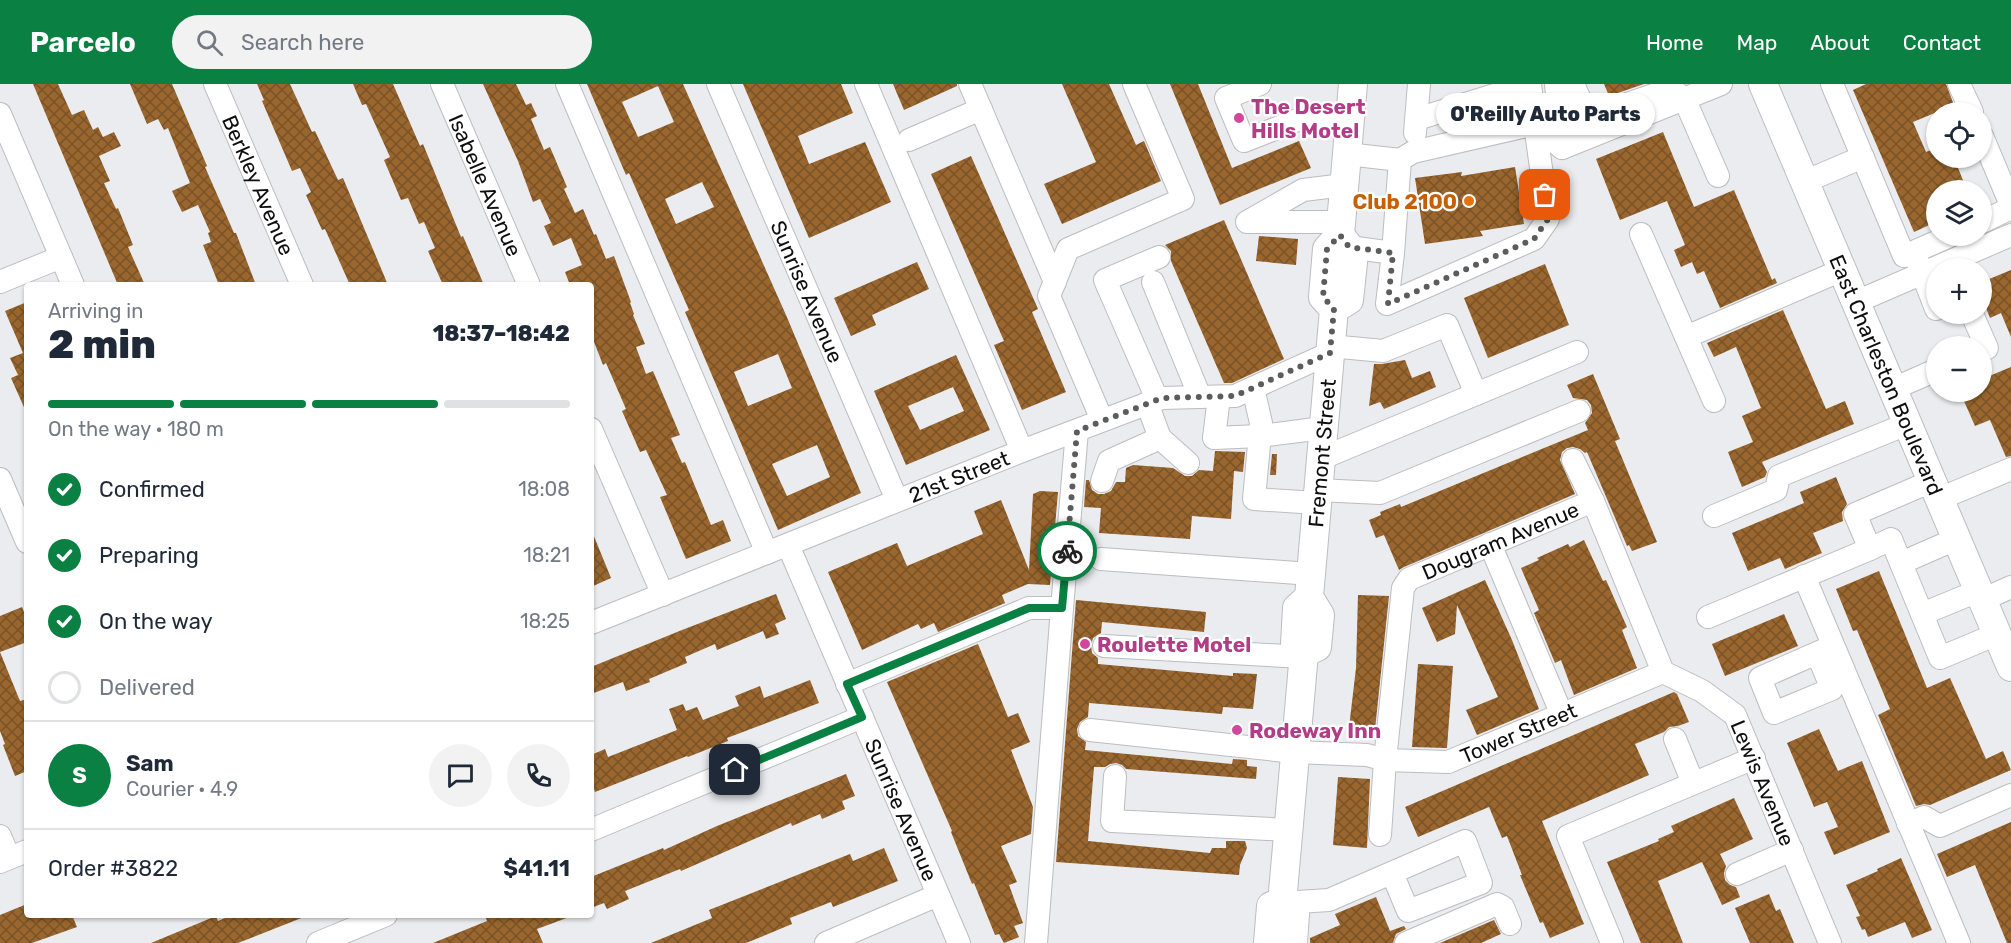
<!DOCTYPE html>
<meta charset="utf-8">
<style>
body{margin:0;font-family:Rubik,sans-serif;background:#f2f2f3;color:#1f2937;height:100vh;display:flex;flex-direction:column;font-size:22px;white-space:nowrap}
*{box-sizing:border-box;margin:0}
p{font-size:20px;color:#747a83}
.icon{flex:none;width:33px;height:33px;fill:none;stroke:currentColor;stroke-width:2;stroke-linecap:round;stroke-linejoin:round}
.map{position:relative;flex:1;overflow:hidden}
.details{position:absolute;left:24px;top:198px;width:570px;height:636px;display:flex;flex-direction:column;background:#fff;border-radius:6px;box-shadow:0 2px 4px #0004}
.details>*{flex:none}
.tools{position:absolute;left:1926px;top:18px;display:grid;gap:12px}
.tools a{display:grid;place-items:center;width:66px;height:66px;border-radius:50%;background:#fff;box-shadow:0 2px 4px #0004;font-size:30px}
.pin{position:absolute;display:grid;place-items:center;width:51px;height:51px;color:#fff;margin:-26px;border-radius:12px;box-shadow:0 3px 9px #0006}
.courier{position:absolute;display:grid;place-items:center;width:60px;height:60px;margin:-30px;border:4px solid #0b8043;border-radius:50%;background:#fff;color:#222;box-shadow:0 2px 8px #0007}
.bubble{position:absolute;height:42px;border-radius:21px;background:#fff;box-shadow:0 2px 4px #0004;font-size:20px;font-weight:800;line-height:42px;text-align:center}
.overview em{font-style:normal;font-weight:800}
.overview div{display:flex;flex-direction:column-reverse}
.overview{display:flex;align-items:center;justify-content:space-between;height:102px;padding:0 24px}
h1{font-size:39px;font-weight:800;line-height:45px}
.bar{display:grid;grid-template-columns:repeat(4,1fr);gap:9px 6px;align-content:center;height:72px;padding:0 24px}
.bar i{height:8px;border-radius:4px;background:#e0e1e3}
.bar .active{background:#0b8043}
.bar p{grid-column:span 4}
.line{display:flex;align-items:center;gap:15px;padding:0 24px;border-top:2px solid #e0e1e3}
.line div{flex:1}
.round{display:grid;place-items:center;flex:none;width:63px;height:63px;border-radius:32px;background:#f2f2f3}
ol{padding:0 24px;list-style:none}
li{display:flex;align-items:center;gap:18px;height:66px}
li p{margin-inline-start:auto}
li .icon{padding:6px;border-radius:50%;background:#0b8043;color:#fff;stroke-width:4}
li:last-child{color:#747a83}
li i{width:33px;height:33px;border:3px solid #e0e1e3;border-radius:50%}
header{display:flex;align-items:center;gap:36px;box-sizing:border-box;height:84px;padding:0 30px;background:#0b8043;color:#fff}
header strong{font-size:28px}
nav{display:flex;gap:33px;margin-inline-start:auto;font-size:21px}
.search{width:420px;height:54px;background:#f2f2f3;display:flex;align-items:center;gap:15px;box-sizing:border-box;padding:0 21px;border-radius:33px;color:#747a83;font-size:22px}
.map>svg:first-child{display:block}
</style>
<header>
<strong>Parcelo</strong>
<div class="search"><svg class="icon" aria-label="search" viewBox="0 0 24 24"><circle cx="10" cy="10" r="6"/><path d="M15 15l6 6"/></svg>Search here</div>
<nav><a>Home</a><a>Map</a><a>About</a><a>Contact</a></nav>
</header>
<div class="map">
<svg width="2011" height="859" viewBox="0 0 2011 859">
<defs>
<pattern id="building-cross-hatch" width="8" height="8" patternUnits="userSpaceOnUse" patternTransform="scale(1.5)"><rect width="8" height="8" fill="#98662e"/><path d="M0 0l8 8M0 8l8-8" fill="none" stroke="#7a5226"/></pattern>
</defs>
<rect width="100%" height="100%" fill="#ebecef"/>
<!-- building -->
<path fill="url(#building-cross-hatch)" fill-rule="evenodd" d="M33,0H58L72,31L84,26L93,46L98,43L103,53L114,48L121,62L99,72L110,97L104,99L116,125L118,124L133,161L128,163L145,201H118Z
M130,0H172L207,82L205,83L234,149H236L256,201H219L203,161L211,158L208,149L210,148L198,121L182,128L172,107L190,99L168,44L164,46L158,35L147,40Z
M257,0H290L312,48L315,47L338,96L343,94L388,201H350L325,145L322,146L306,111L311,108L300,84L292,87L262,17L264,16Z
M353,0H393L420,62L423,60L461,153L463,152L484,201H443L428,167L435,164L424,138L419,140L408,114L401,116L384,76L390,73L366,20L362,21Z
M483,0H516L526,21L531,19L537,32L531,35L544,66L550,63L567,103L564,105L575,129L583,125L594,151L596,150L606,175L614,172L631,218L630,219L634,230L633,231L645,260L636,263L646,290L653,287L680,351L671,354L682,379L685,378L711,441L723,436L731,457L686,475L660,413L667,411L646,366L640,368L622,327L626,325L606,279L603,281L591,250V201H570L565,188L582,181L571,154L553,162L544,142L551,139L540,115L533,118L518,77Z
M587,0H683L786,231L861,409L778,446L685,228L689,226L629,89L626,91ZM658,2L674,38L638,53L622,18ZM702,98L714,123L676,140L665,115ZM778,270L792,304L748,322L734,288ZM817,361L830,393L787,412L772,380Z
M743,0H841L853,29L798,52L809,80L865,58L891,118L809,154Z
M893,0H957V2L904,26Z
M1062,0H1109L1136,61L1144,57L1161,97L1062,140L1044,100L1096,78Z
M1170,0H1198L1232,84L1299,57L1311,84L1220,121Z
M1604,0H1644L1609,12Z
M1866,0H1946L1954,21L1913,38L1926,68L1936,64V74H1976L1977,76L1958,84L1967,106H1936V138L1914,148L1853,6Z
M1663,48L1694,123L1734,106L1772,196L1775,194L1777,199L1720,224L1704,187L1697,190L1692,178L1681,183L1674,166L1685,161L1667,117L1620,136L1596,75Z
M971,72L1038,225L1032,228L1066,308L1022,326L994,261L1004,257L931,90Z
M1515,83L1524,140L1480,147L1483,152L1425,160L1415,94L1462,88L1461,92Z
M1224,136L1284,275L1232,299H1224L1171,177V167L1165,161Z
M1259,152L1298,155L1296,181L1256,177Z
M917,178L929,205L872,231L876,241L851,252L834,214Z
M1545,180L1569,241L1488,274L1464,214Z
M2011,186V253L2001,229L1990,234L1982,214V198Z
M27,218V330L11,294L18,291L10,274L23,269L5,227Z
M1783,226L1826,325L1845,317L1854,340L1762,378L1767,388L1765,393L1742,403L1728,368L1753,358L1742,332L1761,324L1736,263L1714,273L1707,259Z
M956,271L990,346L906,381L874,307ZM953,303L964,327L920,346L908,322Z
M1405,276L1412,294L1430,287L1436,303L1384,325L1380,318L1369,322L1374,280H1382Z
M2011,283V372L2006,373L1990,336L1975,342L1960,308H1982V295Z
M1593,290L1620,355L1615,357L1657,458L1632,467L1629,461L1627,462L1587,368L1585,369L1580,365L1573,363L1567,364L1562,368L1560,376L1575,410L1404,483L1399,486L1384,451L1376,454L1369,436L1381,431L1380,428L1400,420L1401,423L1588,346L1585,339L1592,329L1591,321L1587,316L1573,314L1567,301Z
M1215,367L1245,368L1243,388L1234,387L1231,435L1192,432L1190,455L1099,449L1101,424L1084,423L1086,396H1089L1092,406L1098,410H1104L1111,407L1116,398H1125L1126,384L1133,381L1173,384L1185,392H1192L1199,386L1213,387Z
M1272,370H1277L1276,391H1270Z
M1836,393L1847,420L1842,428L1843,437L1813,449L1822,469L1785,485L1780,474L1748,487L1732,449L1804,419L1800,408Z
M1040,407L1058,408L1050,501L1028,500L1002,511L1005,519L938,548L934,539L921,545L918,540L862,566L828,488L897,459L907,482L983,450L974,427L1001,416L1029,486L1033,410Z
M591,445L611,494L591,503Z
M1584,456L1603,497L1606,496L1627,543L1622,546L1637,584L1574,611L1561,576L1555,579L1534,529L1539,526L1521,484L1539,476L1537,474L1568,460L1570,463Z
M1879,487L1927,604L1950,594L1986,675L2003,667L2011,686L1930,721L1924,720L1916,722L1909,705L1878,631L1890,625L1857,546L1853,547L1836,505Z
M1485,496L1512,556L1539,625L1477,651L1466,626L1498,613L1457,521L1455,550L1437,558L1422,524Z
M776,510L786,535L775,540L779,550L766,555L763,547L717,566L715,560L685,573L687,579L649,595L650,598L626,607L623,598L591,610V583L682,546Z
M1358,511L1389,512L1374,655L1348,652L1356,584Z
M1076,516L1206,528L1204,548L1102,538L1101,549L1093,554L1091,561L1092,569L1098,574V580L1233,592V589L1257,590L1253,625L1223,623L1222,630L1089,619L1088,633L1080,638L1077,645L1078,652L1086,658L1085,666L1232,680L1233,675L1247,676V682L1257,683L1256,695L1126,685L1122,681L1116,679L1110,680L1105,683H1094L1088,757L1210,769L1212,764H1226V757H1245L1247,764L1240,781L1239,791L1056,778Z
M22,523L27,536V558L0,568V532Z
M1784,530L1798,562L1725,592L1712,560Z
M978,560L1008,633L1018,629L1030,658L1011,666L1033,723L1031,750L1001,762L1017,798L1009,801L1023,839L1014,842L1019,853L1004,859L999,850L995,851L974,799L972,800L951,748L952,747L887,598Z
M0,568L20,617L27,615V687L15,692L3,661L5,660L0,647Z
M1418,580L1453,582L1447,664H1445L1412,663Z
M810,596L819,619L727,654L728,657L688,673L687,672L595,708L591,698V671L605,665L608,673L677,646L669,625L683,620L686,627L697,623L703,636L739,622L735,612L760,602L764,614Z
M1674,608L1677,610L1689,638L1678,642L1669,643L1664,648L1635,660L1649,691L1542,737L1584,840L1550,854L1543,838L1540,839L1520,791H1522L1507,752L1502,754L1489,723L1418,753L1405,723Z
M1819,645L1838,687L1862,677L1890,748L1834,771L1824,748L1838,743L1827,718L1814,723L1787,659Z
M846,690L855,712L842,717L845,725L822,735L820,730L792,742L791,739L681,787L680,785L625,807L629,815L607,825L604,819L591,824V793L663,764L664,766L717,742Z
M1338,693L1370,695L1367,764L1333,761Z
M1734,714L1753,755L1720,770L1726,782L1724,789L1725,796L1730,801L1736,803L1740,813L1722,821L1702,778L1658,797L1683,859H1641L1607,778L1659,757L1658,755L1674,748L1671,742Z
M2011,738V859H2007L1975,781L1947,793L1937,770Z
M884,764L898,797L833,823L831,818L790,834L792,840L756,855L746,859H651L712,834L709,826L850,770L853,777Z
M1901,774L1932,846L1912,854L1905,838L1868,853L1865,845L1862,846L1856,833L1860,832L1846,801L1878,787L1877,785Z
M1769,810L1776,827L1780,825L1794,859H1750L1735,824Z
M1376,813L1390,847L1404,842L1406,845L1396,850L1393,859H1310V854L1340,841L1335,830Z
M27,820V831H72L77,843L32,859H0V831Z
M232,831H309L238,859H151L216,832L218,837Z
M493,831H571L572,832L537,845L543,859H433L487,837L486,834Z
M1494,836L1501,850L1481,859H1440Z"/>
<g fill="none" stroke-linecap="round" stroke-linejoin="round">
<!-- minor casing -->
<g stroke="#bcbdc0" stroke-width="24">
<g id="minor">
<path id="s1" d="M215,0L302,201"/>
<path id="s2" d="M442,0L529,201"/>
<path d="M567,0L767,469"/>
<path id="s3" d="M718,0L897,416"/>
<path d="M866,0L1022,367"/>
<path d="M970,0L1055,198"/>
<path d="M1260,0L1226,14L1244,57L1300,35L1350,37"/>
<path d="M1556,0L1562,64"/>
<path d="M1573,0L1586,29L1595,31L1671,5L1684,14L1718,92"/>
<path d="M1832,0L1904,172L1950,152"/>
<path d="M1959,0L1972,28"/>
<path d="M0,30L73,201"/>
<path d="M1417,35L1530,0L1535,40L1562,64L1721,0"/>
<path d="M1415,49L1419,0"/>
<path d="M1982,52L2011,121"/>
<path d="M909,56L981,25"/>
<path d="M1347,70L1400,76"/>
<path d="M1804,98L1863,73"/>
<path d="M1341,138H1247L1303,106L1344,101"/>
<path d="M1982,138L2011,124"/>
<path d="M1641,150L1714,317"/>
<path d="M1349,163L1393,169L1387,220L1534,155L1548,135L1535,40L1413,68L1400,76L1393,169"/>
<path d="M1917,176L1936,225"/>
<path d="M0,198L61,173"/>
<path d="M1153,198L1200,313"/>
<path d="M1856,218L2011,151"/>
<path d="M1972,230L1987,264L1982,267"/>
<path d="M1686,253L1842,186"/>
<path d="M1330,262L1383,267L1447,241L1476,310"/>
<path d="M1253,304L1261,339L1254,415L1317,419"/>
<path d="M1893,305L1936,286"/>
<path d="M1219,313L1214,354L1260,352L1323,344"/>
<path d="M1157,315L1105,196L1159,173"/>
<path d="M1102,336L1049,212L1068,165L1183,115L1134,0"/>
<path d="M591,345L663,511"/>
<path d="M1160,354L1188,379"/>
<path d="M1320,375L1577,268"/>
<path id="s4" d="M1573,376L1593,417L1663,588L1702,607L1735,631L1830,859"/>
<path d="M0,395L27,458"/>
<path d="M1102,397L1109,377L1160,354L1147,319"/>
<path d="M1318,406L1380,409L1579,327"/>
<path d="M1939,415L2011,385"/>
<path d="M1714,432L1776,406L1779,392L1907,340"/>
<path d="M1490,460L1562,631"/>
<path id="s5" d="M788,461L959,859"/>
<path d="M1870,465L1891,455L1940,574L1997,550"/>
<path d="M1101,475L1311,490"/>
<path d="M1901,479L1956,455"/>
<path d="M1804,492L1959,859"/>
<path d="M1982,516L2011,503"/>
<path d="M1922,530L1978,507"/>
<path d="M1708,533L1870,465L1855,430L1932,397"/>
<path id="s6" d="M591,539L1022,367L1162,314L1235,312L1330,269"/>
<path d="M1104,562L1304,573"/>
<path d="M1817,569L1832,605L1774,629L1760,594L1833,562"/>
<path d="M847,600L1029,524H1062L1077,347"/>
<path id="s7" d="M1090,646L1295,668L1367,671L1385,676L1448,678L1663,588"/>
<path d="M1675,655L1693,699"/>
<path d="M1115,692L1112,737L1289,746"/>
<path d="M1908,740L1924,733L1940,742L2011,711"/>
<path d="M591,746L862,633"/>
<path id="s8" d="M1380,751L1385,676L1403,504L1409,495L1593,417"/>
<path d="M0,752L9,774"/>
<path d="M0,778L27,767"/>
<path d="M1737,790L1792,766"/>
<path d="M1282,819L1329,816L1465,757L1481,799L1408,827L1392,789"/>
<path d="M318,859L386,831"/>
<path d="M826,859L938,811"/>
<path d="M1036,859L1062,524"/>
<path d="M1406,859L1497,820L1503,823L1510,840"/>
<path d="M1612,859L1568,752L1754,674"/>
</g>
</g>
<!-- major casing -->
<g stroke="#bcbdc0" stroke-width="30">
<g id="major">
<path id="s9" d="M1763,0L2011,583"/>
<path d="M1334,225L1349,216L1354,169L1340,151"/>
<path id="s10" d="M1304,569L1317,563L1320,531L1309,513L1334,225L1323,213L1327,165L1340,151L1353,0"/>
<path d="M1304,569L1295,560L1297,524L1309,513"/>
<path d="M1282,819L1304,569"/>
<path d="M1282,819L1295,830L1293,859"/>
<path d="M1268,859L1271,822L1282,819"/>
</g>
</g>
<!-- minor -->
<use href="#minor" stroke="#fff" stroke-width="22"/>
<!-- major -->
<use href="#major" stroke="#fff" stroke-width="28"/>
</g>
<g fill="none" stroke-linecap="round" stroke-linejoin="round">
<!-- done -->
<path stroke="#5b5c5d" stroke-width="6" stroke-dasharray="0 10.8" d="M1067,467L1077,347L1162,314L1235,312L1330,269L1334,225L1323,213L1327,165L1340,151L1349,163L1393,169L1388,220L1534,155L1548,135L1545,111"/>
<!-- route -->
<path stroke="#0b8043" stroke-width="8" d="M735,686L862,633L847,600L1029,524H1062L1067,467"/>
</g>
<!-- markers -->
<g fill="#d1479c" stroke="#fff" stroke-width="2">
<circle cx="1239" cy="34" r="6"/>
<circle cx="1085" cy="560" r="6"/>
<circle cx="1237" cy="646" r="6"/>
</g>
<circle fill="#e8710a" stroke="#fff" stroke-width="2" cx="1469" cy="117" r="6"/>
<g text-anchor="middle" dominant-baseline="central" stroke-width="4.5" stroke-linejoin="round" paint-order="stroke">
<!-- hotel labels -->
<g font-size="21" font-weight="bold" fill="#b23c85" stroke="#fff" text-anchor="start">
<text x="1251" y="22">The Desert<tspan x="1251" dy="24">Hills Motel</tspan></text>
<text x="1097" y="560">Roulette Motel</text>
<text x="1249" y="646">Rodeway Inn</text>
</g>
<!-- street labels -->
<g font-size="21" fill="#0e0e0f" stroke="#fff">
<text stroke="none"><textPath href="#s1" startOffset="110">Berkley Avenue</textPath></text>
<text stroke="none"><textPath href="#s2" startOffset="110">Isabelle Avenue</textPath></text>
<text stroke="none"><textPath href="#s3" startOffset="226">Sunrise Avenue</textPath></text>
<text stroke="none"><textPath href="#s9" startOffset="316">East Charleston Boulevard</textPath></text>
<text stroke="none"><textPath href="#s10" startOffset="212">Fremont Street</textPath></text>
<text stroke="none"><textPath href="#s6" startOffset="396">21st Street</textPath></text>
<text stroke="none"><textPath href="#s8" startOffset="358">Dougram Avenue</textPath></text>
<text stroke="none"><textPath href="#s7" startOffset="436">Tower Street</textPath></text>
<text stroke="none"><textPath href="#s4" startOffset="388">Lewis Avenue</textPath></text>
<text stroke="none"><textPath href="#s5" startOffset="288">Sunrise Avenue</textPath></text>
</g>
<!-- food labels -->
<g font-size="21" font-weight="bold" fill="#c56008" stroke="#fff" text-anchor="end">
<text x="1457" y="117">Club 2100</text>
</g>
</g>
</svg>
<div class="tools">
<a><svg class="icon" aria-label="locate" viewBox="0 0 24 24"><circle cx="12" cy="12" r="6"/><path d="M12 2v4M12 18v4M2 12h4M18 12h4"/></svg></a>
<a><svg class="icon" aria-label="layers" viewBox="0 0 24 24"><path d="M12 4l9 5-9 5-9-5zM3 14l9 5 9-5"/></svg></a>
<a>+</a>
<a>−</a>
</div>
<div class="pin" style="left:1545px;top:111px;background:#ea580c"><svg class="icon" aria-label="bag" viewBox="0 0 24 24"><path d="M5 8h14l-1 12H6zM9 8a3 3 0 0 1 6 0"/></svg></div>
<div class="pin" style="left:735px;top:686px;background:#1f2937"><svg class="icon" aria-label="home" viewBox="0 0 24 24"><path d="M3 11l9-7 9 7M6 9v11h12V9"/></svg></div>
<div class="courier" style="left:1067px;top:467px"><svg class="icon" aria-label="bike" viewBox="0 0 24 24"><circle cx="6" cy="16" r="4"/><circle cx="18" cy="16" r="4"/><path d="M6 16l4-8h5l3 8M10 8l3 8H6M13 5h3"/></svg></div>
<div class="bubble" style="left:1436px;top:9px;width:219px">O'Reilly Auto Parts</div>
<section class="details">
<div class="overview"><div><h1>2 min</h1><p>Arriving in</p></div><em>18:37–18:42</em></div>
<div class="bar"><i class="active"></i><i class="active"></i><i class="active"></i><i></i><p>On the way · 180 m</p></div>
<ol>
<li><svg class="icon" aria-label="check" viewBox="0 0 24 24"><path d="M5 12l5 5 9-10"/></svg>Confirmed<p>18:08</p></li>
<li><svg class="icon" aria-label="check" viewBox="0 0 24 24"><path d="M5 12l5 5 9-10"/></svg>Preparing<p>18:21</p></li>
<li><svg class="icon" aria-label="check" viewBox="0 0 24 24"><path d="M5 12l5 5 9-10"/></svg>On the way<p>18:25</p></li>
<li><i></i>Delivered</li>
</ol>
<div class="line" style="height:108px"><b class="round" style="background:#0b8043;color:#fff">S</b><div><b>Sam</b><p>Courier · 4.9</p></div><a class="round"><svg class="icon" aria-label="chat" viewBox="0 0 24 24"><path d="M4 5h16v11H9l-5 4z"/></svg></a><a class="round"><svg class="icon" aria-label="phone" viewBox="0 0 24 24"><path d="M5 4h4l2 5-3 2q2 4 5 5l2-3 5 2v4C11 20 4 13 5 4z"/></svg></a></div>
<div class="line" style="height:78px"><div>Order #3822</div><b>$41.11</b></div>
</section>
</div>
